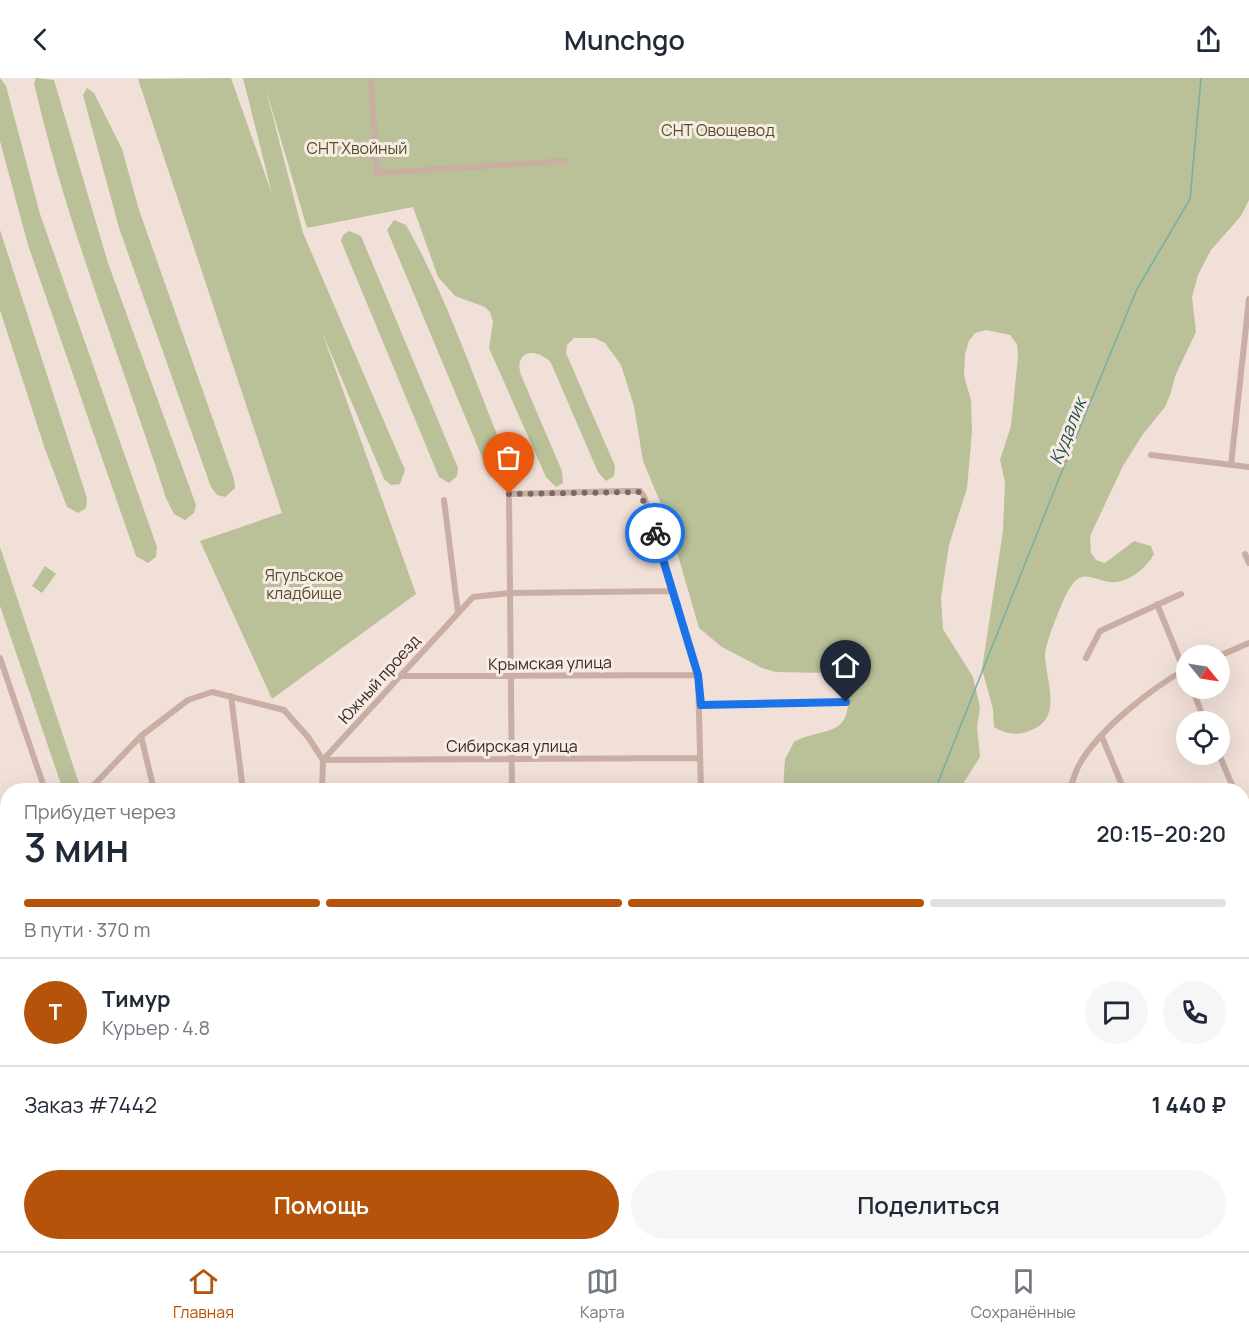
<!DOCTYPE html>
<html lang="ru">
<meta charset="utf-8">
<style>
body{margin:0;font-family:Manrope,sans-serif;background:#f6f6f7;color:#1f2937;height:100vh;display:flex;flex-direction:column;font-size:22px;white-space:nowrap}
*{box-sizing:border-box;margin:0}
p{font-size:20px;color:#747a83}
.icon{flex:none;width:33px;height:33px;fill:none;stroke:currentColor;stroke-width:2;stroke-linecap:round;stroke-linejoin:round}
.map{position:relative;flex:1;overflow:hidden}
.drawer{position:absolute;left:0px;top:705px;width:1250px;height:468px;display:flex;flex-direction:column;background:#fff;border-radius:24px 24px 0 0;box-shadow:0 6px 24px #0002}
.drawer>*{flex:none}
.needle{width:39px;rotate:120deg}
.tools{position:absolute;left:1176px;top:567px;display:grid;gap:12px}
.tools a{display:grid;place-items:center;width:54px;height:54px;border-radius:50%;background:#fff;box-shadow:0 6px 24px #0002;font-size:30px}
.pin{position:absolute;display:grid;place-items:center;width:51px;height:51px;color:#fff;margin:-62px -26px;border-radius:50% 50% 50% 0;rotate:-45deg;box-shadow:0 0 6px #0007}
.pin .icon{rotate:45deg}
.courier{position:absolute;display:grid;place-items:center;width:60px;height:60px;margin:-30px;border:4px solid #1a73e8;border-radius:50%;background:#fff;color:#222;box-shadow:0 2px 8px #0007}
.summary em{font-style:normal;font-weight:600}
.summary div{display:flex;flex-direction:column-reverse}
.summary{display:flex;align-items:center;justify-content:space-between;height:102px;padding:0 24px}
h1{font-size:39px;font-weight:600;line-height:45px}
.bar{display:grid;grid-template-columns:repeat(4,1fr);gap:9px 6px;align-content:center;height:72px;padding:0 24px}
.bar i{height:8px;border-radius:4px;background:#e0e1e3}
.bar .on{background:#b45309}
.bar p{grid-column:span 4}
.line{display:flex;align-items:center;gap:15px;padding:0 24px;border-top:2px solid #e0e1e3}
.line div{flex:1}
.round{display:grid;place-items:center;flex:none;width:63px;height:63px;border-radius:32px;background:#f6f6f7}
.cta{display:flex;gap:12px;margin-top:auto;padding:12px 24px}
.cta a{flex:1;height:69px;border-radius:36px;background:#b45309;color:#fff;font-size:24px;font-weight:600;line-height:69px;text-align:center}
.cta a+a{background:#f6f6f7;color:#1f2937}
header{display:flex;justify-content:space-between;align-items:center;height:78px;padding:0 24px;background:#fff;font-size:27px;font-weight:600}
.menu{display:flex;justify-content:space-around;align-items:center;height:84px;border-top:2px solid #e0e1e3;background:#fff;font-size:16px;color:#747a83}
.menu a{display:grid;justify-items:center;gap:3px}
.menu .on{color:#b45309}
.map>svg:first-child{display:block}
</style>
<header><svg class="icon" aria-label="back" viewBox="0 0 24 24"><path d="M15 5l-7 7 7 7"/></svg>Munchgo<svg class="icon" aria-label="share" viewBox="0 0 24 24"><path d="M12 15V3M7 8l5-5 5 5M5 13v7h14v-7"/></svg></header>
<div class="map">
<svg width="1249" height="1173" viewBox="0 0 1249 1173">
<rect width="100%" height="100%" fill="#f1e0d8"/>
<!-- green -->
<path fill="#bac098" d="M0,0L6,8L40,136L157,469L156,479L148,485L136,478L28,167L0,63Z
M36,0L54,2L108,185L196,427L194,435L185,442L174,436L166,420C122,283 66,146 34,5Z
M231,0L272,116L243,0H1249V122L1241,138L1211,172L1198,197L1192,219L1196,254L1176,296L1170,317L1165,329L1143,356L1123,388L1090,458L1091,475L1096,482L1105,485L1134,463L1151,468L1154,476C1147,490 1127,506 1110,504C1089,501 1081,489 1067,515C1061,526 1046,564 1045,576C1045,602 1065,641 1029,653C1016,658 1006,656 994,649L993,631L982,591L1003,453L1005,404L1000,382L1011,348L1018,278L1017,266L1010,257L986,252L975,255L969,263L965,276L964,298L971,322L972,354L967,410L949,467L941,520L943,551L973,599L980,629L977,650L980,679L959,712H783L785,681L794,664C821,649 850,661 848,618L834,599L826,595L776,594L762,590L722,569L699,550L668,443L643,383L634,328L621,287L605,265L595,260H574L567,267L566,275L615,388L614,398L606,403L598,394L551,285C537,269 513,272 521,297L562,393L563,405L556,409L546,399L489,270L493,244L490,234L485,229L455,218L438,199L413,129L307,150L265,8L303,155L405,392L400,406L391,407L384,401L322,254L416,516L272,621L200,463L282,435L138,1Z
M87,10L94,15L122,71L139,132L234,401L235,410L225,419L217,417L211,409L119,150L83,17Z
M394,142L406,147C450,224 476,309 511,390L506,401L501,403L490,398L387,152Z
M0,152L87,420L86,430L78,435L67,429L45,371L0,232Z
M349,153L361,158L458,390L457,398L449,405L439,399L341,163L343,157Z
M0,469L80,708V712H63L0,528Z
M45,488L56,496L42,515L32,508Z
M155,1166H174L175,1173H156Z
M852,1166H910V1173H851Z"/>
<g fill="none" stroke-linecap="round" stroke-linejoin="round">
<!-- stream -->
<path stroke="#76afa7" stroke-width="1.5" d="M935,712L1064,388L1137,211L1190,121L1201,0
M908,1166L910,1173"/>
<!-- minor -->
<path stroke="#c9aea4" stroke-width="6" d="M371,0L377,95L565,83
M1151,377L1249,389
M1231,387L1249,221
M444,422L458,535
M1245,476L1249,485
M1157,526L1186,597
M1219,578L1249,565
M0,580L45,712
M1086,580L1100,553L1181,516
M402,598L698,597
M1192,610L1205,644
M231,618L243,712
M701,627L846,624
M141,658L188,622L212,614L284,632L308,659L323,682L700,680
M1102,659L1124,712
M1219,676L1234,712
M701,710L778,708
M89,712L141,658L154,712
M322,712L323,682L473,519L510,515L673,513
M512,712L509,416L625,413H640L644,418L698,597L701,712
M1069,712C1073,704 1075,694 1079,687C1099,651 1152,610 1186,591
M1242,733L1249,750
M1242,829L1249,826
M0,919L8,918
M1242,939L1249,936
M1242,1043L1249,1040
M0,1131L8,1130
M1242,1141L1249,1138
M78,1166L80,1173
M137,1166L138,1173
M1064,1166L1067,1173
M1164,1171L1179,1166
M279,1173L285,1166
M753,1173V1166"/>
</g>
<g fill="none" stroke-linecap="round" stroke-linejoin="round">
<!-- done -->
<path stroke="#776864" stroke-width="6" stroke-dasharray="0 10.8" d="M509,416L640,414L655,455"/>
<!-- route -->
<path stroke="#1a73e8" stroke-width="8" d="M655,455L698,597L701,627L846,624"/>
</g>
<g text-anchor="middle" dominant-baseline="central" stroke-width="6" stroke-linejoin="round" paint-order="stroke">
<!-- park labels -->
<g font-size="16" fill="#4c5329" stroke="#f9ebe4">
<text x="718" y="52">СНТ Овощевод</text>
<text x="357" y="70">СНТ Хвойный</text>
<text x="304" y="497">Ягульское<tspan x="304" dy="18">кладбище</tspan></text>
</g>
<!-- street labels -->
<g font-size="16" fill="#352826" stroke="#f9ebe4">
<text transform="translate(550 585) rotate(-1)">Крымская улица</text>
<text transform="translate(379 601) rotate(-48)">Южный проезд</text>
<text x="512" y="668">Сибирская улица</text>
</g>
<!-- water labels -->
<g font-size="18" font-style="italic" fill="#1b574f" stroke="#f9ebe4">
<text transform="translate(1067 353) rotate(-68)">Кудалик</text>
</g>
</g>
</svg>
<div class="tools">
<a><svg class="needle" viewBox="-14 -14 28 28"><path d="M0-13l5 13h-10z" fill="#e53935"/><path d="M0 13l5-13h-10z" fill="#747a83"/></svg></a>
<a><svg class="icon" aria-label="locate" viewBox="0 0 24 24"><circle cx="12" cy="12" r="6"/><path d="M12 2v4M12 18v4M2 12h4M18 12h4"/></svg></a>
</div>
<div class="pin" style="left:509px;top:416px;background:#ea580c"><svg class="icon" aria-label="bag" viewBox="0 0 24 24"><path d="M5 8h14l-1 12H6zM9 8a3 3 0 0 1 6 0"/></svg></div>
<div class="pin" style="left:846px;top:624px;background:#1f2937"><svg class="icon" aria-label="home" viewBox="0 0 24 24"><path d="M3 11l9-7 9 7M6 9v11h12V9"/></svg></div>
<div class="courier" style="left:655px;top:455px"><svg class="icon" aria-label="bike" viewBox="0 0 24 24"><circle cx="6" cy="16" r="4"/><circle cx="18" cy="16" r="4"/><path d="M6 16l4-8h5l3 8M10 8l3 8H6M13 5h3"/></svg></div>
<section class="drawer">
<div class="summary"><div><h1>3 мин</h1><p>Прибудет через</p></div><em>20:15–20:20</em></div>
<div class="bar"><i class="on"></i><i class="on"></i><i class="on"></i><i></i><p>В пути · 370 m</p></div>
<div class="line" style="height:108px"><b class="round" style="background:#b45309;color:#fff">Т</b><div><b>Тимур</b><p>Курьер · 4.8</p></div><a class="round"><svg class="icon" aria-label="chat" viewBox="0 0 24 24"><path d="M4 5h16v11H9l-5 4z"/></svg></a><a class="round"><svg class="icon" aria-label="phone" viewBox="0 0 24 24"><path d="M5 4h4l2 5-3 2q2 4 5 5l2-3 5 2v4C11 20 4 13 5 4z"/></svg></a></div>
<div class="line" style="height:78px"><div>Заказ #7442</div><b>1 440 ₽</b></div>
<div class="cta"><a>Помощь</a><a>Поделиться</a></div>
</section>
</div>
<nav class="menu">
<a class="on"><svg class="icon" aria-label="home" viewBox="0 0 24 24"><path d="M3 11l9-7 9 7M6 9v11h12V9"/></svg>Главная</a>
<a><svg class="icon" aria-label="map" viewBox="0 0 24 24"><path d="M3 6l6-2 6 2 6-2v14l-6 2-6-2-6 2zM9 4v14M15 6v14"/></svg>Карта</a>
<a><svg class="icon" aria-label="saved" viewBox="0 0 24 24"><path d="M7 4h10v16l-5-4-5 4z"/></svg>Сохранённые</a>
</nav>
